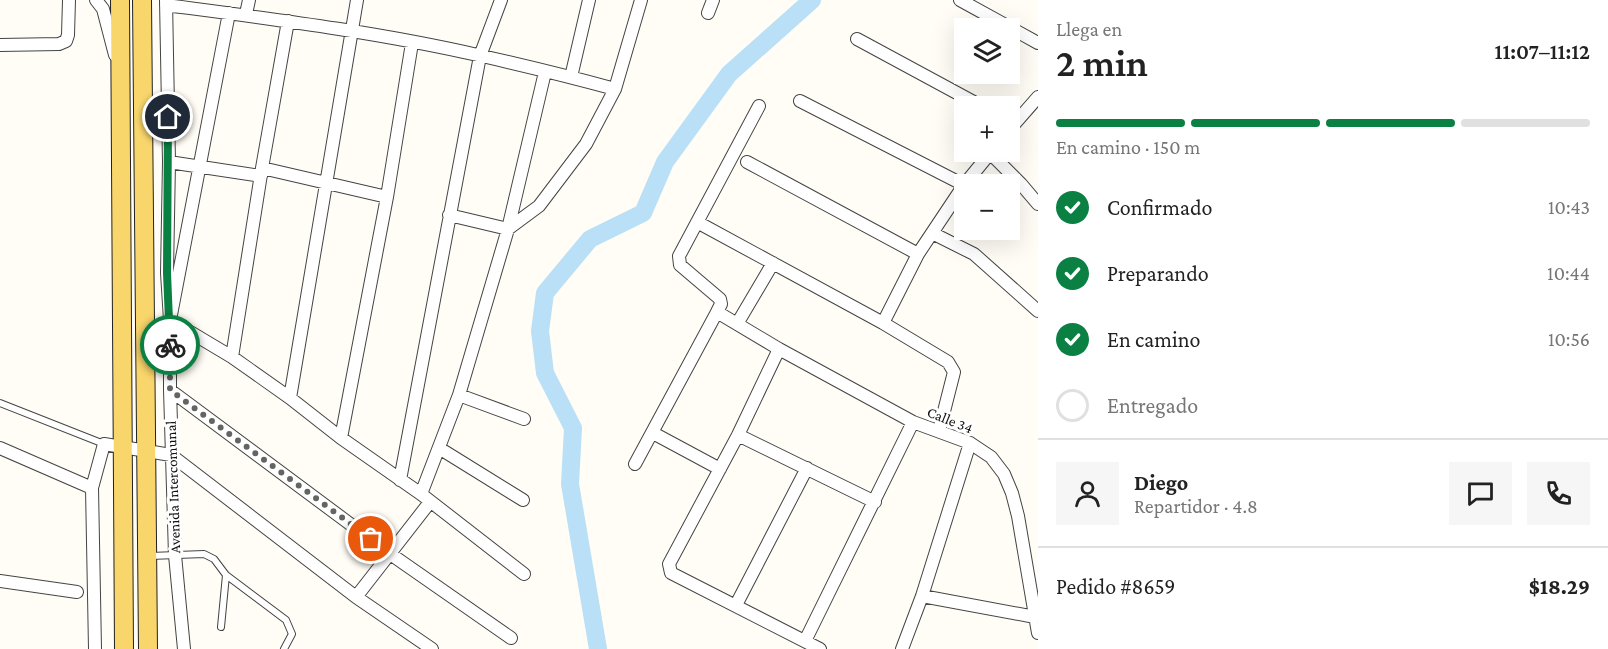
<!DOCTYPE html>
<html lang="es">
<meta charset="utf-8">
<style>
body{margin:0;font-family:"Crimson Pro",serif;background:#f6f6f6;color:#222;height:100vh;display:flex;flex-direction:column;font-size:22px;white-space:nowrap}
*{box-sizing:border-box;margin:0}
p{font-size:20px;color:#767676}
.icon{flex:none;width:33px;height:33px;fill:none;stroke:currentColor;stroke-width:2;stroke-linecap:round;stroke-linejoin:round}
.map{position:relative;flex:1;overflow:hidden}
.drawer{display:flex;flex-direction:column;background:#fff;width:570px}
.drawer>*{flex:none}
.buttons{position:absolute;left:954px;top:18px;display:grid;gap:12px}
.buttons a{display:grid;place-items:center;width:66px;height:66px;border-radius:0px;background:#fff;box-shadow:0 6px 24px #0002;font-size:30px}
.pin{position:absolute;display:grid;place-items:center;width:51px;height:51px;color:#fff;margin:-26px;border:3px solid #fff;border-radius:50%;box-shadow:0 2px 6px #0007}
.courier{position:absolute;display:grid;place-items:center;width:60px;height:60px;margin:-30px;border:4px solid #0b8043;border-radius:50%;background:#fff;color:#222;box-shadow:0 2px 8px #0007}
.summary em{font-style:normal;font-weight:600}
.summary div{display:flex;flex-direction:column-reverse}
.summary{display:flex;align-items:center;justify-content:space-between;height:102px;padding:0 18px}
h1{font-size:39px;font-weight:600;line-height:45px}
.bar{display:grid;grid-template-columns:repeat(4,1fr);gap:9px 6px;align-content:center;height:72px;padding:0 18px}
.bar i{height:8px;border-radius:4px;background:#e0e0e0}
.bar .current{background:#0b8043}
.bar p{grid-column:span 4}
.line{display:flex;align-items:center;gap:15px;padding:0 18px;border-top:2px solid #e0e0e0}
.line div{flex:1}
.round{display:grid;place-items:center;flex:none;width:63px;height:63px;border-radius:0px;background:#f6f6f6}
ol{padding:0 18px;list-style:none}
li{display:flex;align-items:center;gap:18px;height:66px}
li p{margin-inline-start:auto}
li .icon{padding:6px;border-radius:50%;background:#0b8043;color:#fff;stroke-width:4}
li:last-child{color:#767676}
li i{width:33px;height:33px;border:3px solid #e0e0e0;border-radius:50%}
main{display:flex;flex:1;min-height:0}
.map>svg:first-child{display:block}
</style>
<main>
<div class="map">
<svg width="1038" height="649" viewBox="0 0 1038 649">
<rect width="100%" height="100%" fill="#fffdf5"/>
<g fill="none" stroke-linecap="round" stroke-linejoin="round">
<!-- river -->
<path stroke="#b9e0f7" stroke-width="18" d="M598,649L570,484L573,428L545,373L540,331L545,293L590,239L643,213L665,162L729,74L812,0"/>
<!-- service casing -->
<g stroke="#444" stroke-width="8">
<path id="service" d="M0,403L104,444
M150,556L204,554L214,559L226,575L286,620L292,634L284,649
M221,627L226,575"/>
</g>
<!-- minor casing -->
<g stroke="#444" stroke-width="14">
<path id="minor" d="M96,0L103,9L115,55
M166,0L169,162L167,273L170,320V390L175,555L184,649
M960,0L1038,43
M166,5C272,19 378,32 482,56C526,66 571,77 615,89
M229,13L170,320L232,357L290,398L341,438L421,494L524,574
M708,13L713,0
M246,14L249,0
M857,39L981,106
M0,45L59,44L66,41L68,35L69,0
M571,77L589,0
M800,101L964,185
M759,106L679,256L680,265L720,299L721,304L717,312L779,349L913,422L970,443L991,457L1004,474L1012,493L1018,516L1038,633
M1010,129L1038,97
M990,153L1021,184L1038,204
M169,162L261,176
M747,162L918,254
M262,168L387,197
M449,215L508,229L539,206L586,144L615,89L641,0
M697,222L883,323L948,362L954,372L939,431
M932,233L974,254L1038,311
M883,323L918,254L964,185L991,152
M737,324L773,263
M779,349L738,435L669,564L671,573L820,649
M232,357L262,168L288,21
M170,390L389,553L511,638
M459,395L524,419
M290,398L357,0
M653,433L720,469
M738,435L875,502
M341,438L387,197L412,43
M0,448L92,488
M439,448L523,500
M635,464L717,312
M400,480L480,56L501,0
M421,494L459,395L508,229L545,72
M0,581L77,592
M922,596L1035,617
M356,597L430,502
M736,605L807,468
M805,641L913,422
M95,649L92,488L104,444L171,455L356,597L432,649
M902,649L922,596L970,443"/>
</g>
<!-- primary casing -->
<g stroke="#222" stroke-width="20">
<path id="primary" d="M120,0L124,649
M142,0L148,649"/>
</g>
<!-- service -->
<use href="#service" stroke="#fff" stroke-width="6"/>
<!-- minor -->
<use href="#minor" stroke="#fff" stroke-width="12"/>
<!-- primary -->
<use href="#primary" stroke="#f9d66b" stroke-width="18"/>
</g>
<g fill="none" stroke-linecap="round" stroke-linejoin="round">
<!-- done -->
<path stroke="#646461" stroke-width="6" stroke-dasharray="0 10.8" d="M170,345V390L371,539"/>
<!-- route -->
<path stroke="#0b8043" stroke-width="8" d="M168,117L167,273L170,345"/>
</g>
<g text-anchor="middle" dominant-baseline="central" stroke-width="6" stroke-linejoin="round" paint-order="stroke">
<!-- street labels -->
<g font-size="15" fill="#111" stroke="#fff">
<text transform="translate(950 420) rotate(22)">Calle 34</text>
<text transform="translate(173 487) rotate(-92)">Avenida Intercomunal</text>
</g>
</g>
</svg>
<div class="buttons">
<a><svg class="icon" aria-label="layers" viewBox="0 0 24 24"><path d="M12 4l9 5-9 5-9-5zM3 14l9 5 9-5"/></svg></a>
<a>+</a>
<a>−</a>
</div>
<div class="pin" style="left:371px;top:539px;background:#ea580c"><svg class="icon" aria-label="bag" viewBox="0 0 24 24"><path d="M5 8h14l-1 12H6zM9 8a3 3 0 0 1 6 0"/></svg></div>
<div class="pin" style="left:168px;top:117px;background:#1f2937"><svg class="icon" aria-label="home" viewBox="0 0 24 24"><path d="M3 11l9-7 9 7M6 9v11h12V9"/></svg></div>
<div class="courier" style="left:170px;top:345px"><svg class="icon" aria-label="bike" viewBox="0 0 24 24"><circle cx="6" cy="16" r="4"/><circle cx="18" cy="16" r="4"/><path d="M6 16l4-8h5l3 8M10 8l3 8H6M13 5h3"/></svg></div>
</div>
<section class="drawer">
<div class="summary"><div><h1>2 min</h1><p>Llega en</p></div><em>11:07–11:12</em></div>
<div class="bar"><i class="current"></i><i class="current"></i><i class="current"></i><i></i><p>En camino · 150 m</p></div>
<ol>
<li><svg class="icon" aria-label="check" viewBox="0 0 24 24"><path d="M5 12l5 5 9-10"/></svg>Confirmado<p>10:43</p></li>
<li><svg class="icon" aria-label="check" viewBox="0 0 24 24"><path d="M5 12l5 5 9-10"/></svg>Preparando<p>10:44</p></li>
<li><svg class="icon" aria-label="check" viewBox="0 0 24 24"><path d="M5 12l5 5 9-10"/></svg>En camino<p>10:56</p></li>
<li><i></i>Entregado</li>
</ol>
<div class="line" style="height:108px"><a class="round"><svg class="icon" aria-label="person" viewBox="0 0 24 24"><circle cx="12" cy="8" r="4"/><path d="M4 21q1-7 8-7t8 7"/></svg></a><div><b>Diego</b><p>Repartidor · 4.8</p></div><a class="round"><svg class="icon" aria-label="chat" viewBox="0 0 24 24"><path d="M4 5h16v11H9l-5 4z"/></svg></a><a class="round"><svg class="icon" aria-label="phone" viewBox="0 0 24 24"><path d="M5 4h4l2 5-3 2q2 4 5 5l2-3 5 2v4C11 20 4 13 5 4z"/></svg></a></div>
<div class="line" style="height:78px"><div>Pedido #8659</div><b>$18.29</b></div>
</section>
</main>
